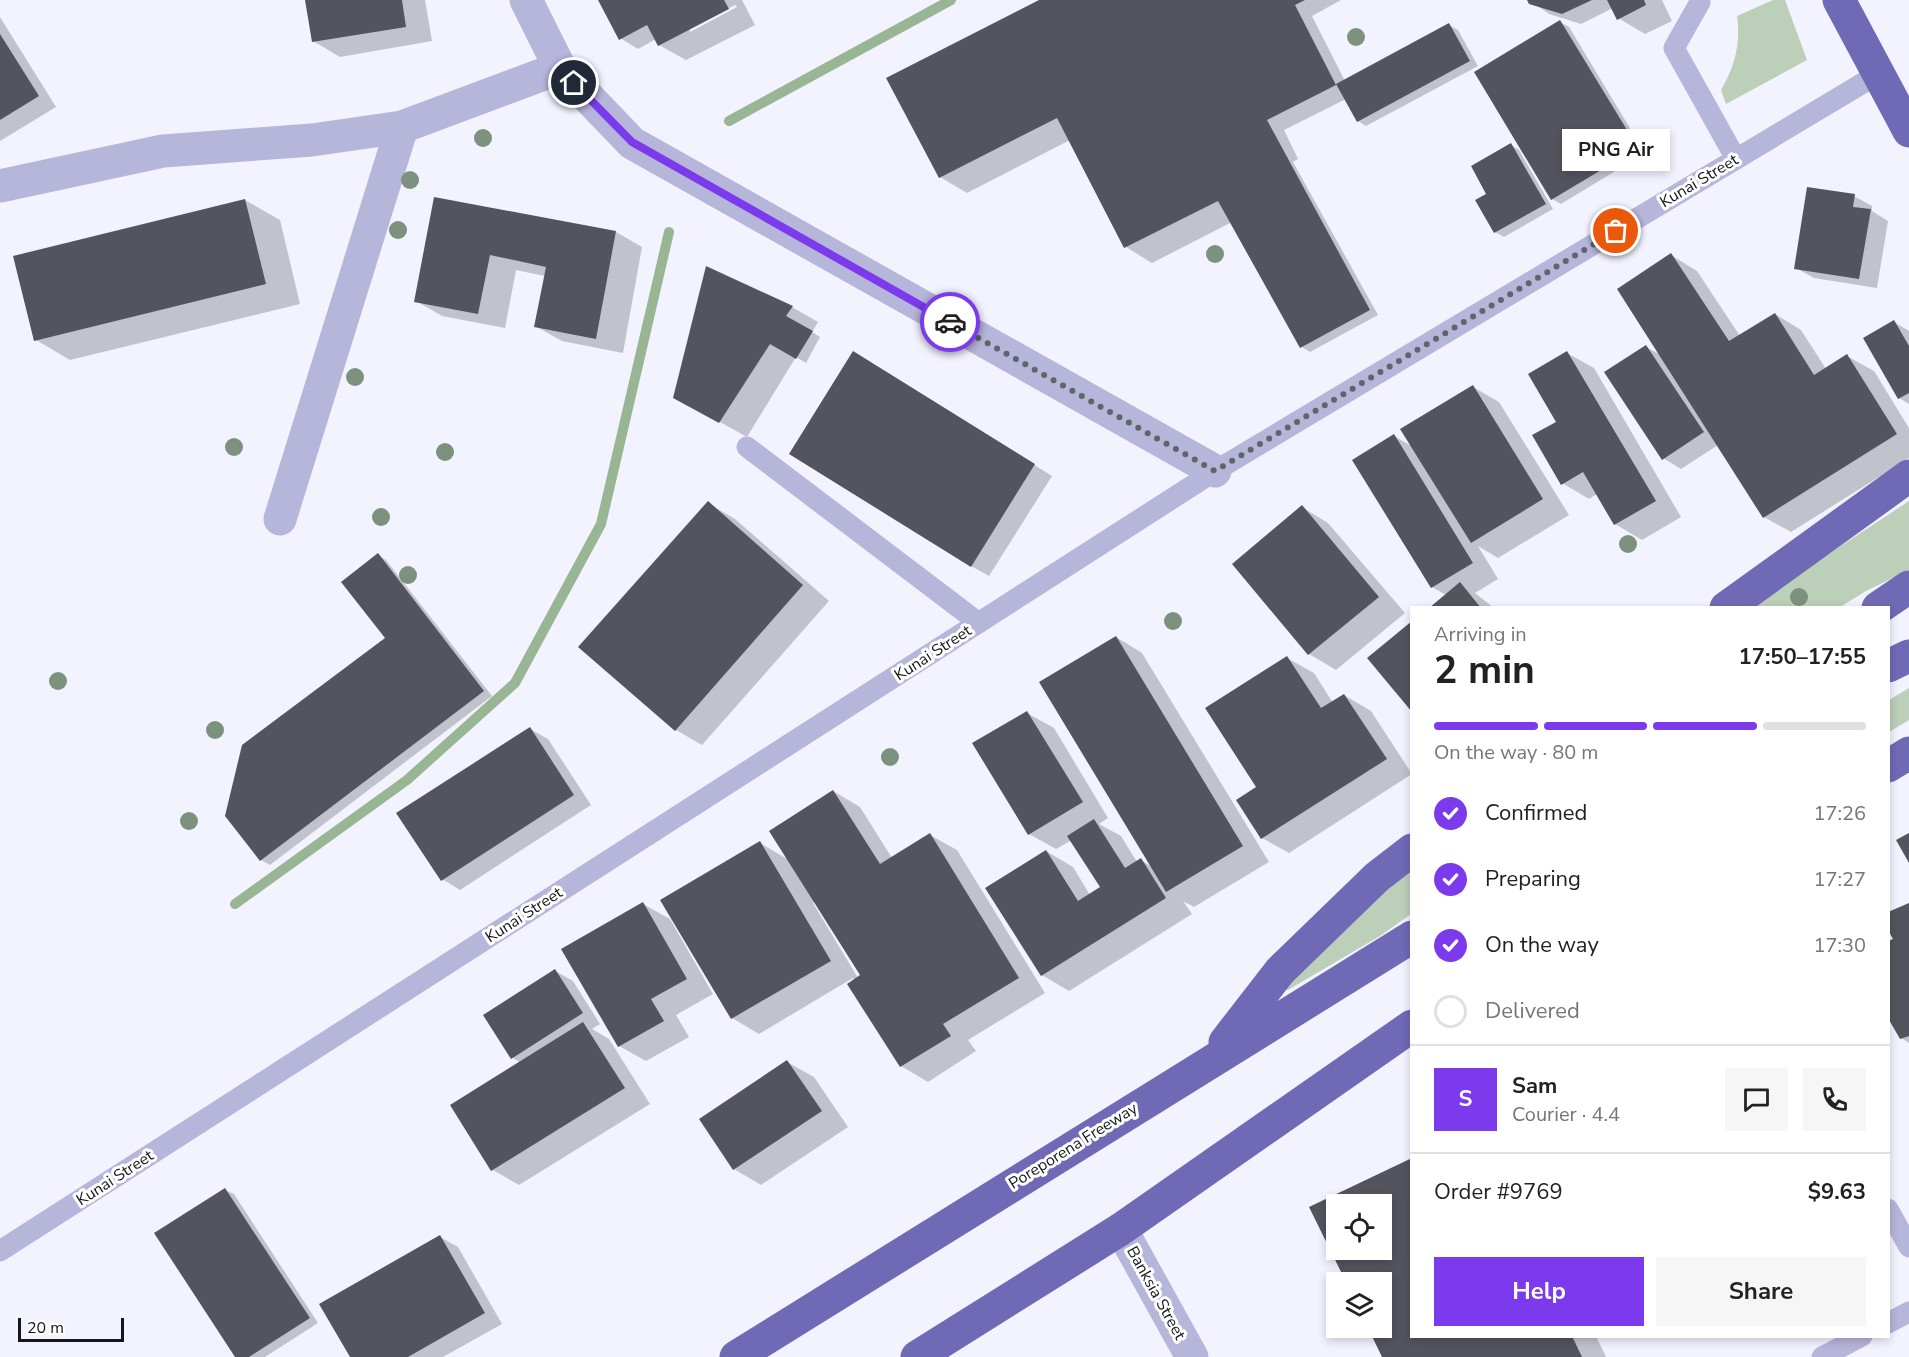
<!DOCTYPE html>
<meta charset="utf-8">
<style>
body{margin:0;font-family:"Nunito Sans",sans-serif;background:#f6f6f6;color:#222;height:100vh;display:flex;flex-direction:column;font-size:22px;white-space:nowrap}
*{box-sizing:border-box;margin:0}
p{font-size:20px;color:#767676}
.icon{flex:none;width:33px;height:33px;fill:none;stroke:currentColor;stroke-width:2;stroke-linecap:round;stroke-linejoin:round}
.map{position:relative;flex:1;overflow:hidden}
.drawer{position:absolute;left:1410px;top:606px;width:480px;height:732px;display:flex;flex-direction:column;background:#fff;border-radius:0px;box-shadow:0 3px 9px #0003}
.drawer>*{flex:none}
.tools{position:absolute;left:1326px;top:1194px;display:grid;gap:12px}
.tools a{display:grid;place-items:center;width:66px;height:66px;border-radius:0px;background:#fff;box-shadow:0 3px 9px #0003;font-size:30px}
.scale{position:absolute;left:18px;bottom:15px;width:106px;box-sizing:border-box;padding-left:6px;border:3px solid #16161a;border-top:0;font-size:16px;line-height:21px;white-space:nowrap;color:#16161a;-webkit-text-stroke:4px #fff;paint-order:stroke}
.pin{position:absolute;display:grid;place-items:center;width:51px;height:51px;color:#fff;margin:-26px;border:3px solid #fff;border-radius:50%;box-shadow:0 2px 6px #0007}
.courier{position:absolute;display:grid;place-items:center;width:60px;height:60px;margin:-30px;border:4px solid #7c3aed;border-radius:50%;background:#fff;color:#222;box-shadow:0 2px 8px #0007}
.bubble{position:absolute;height:42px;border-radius:0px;background:#fff;box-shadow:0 3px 9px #0003;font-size:20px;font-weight:700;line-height:42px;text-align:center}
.overview em{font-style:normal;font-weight:700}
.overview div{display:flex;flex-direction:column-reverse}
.overview{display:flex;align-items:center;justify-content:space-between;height:102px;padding:0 24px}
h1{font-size:39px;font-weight:700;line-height:45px}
.bar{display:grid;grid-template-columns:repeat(4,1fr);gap:9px 6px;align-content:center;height:72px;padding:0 24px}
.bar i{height:8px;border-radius:4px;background:#e0e0e0}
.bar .on{background:#7c3aed}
.bar p{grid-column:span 4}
.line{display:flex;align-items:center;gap:15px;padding:0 24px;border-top:2px solid #e0e0e0}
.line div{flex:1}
.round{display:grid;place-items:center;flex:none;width:63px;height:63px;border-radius:0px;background:#f6f6f6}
ol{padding:0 24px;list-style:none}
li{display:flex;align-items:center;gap:18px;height:66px}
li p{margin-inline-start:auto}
li .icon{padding:6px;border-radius:50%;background:#7c3aed;color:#fff;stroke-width:4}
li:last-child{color:#767676}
li i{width:33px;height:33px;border:3px solid #e0e0e0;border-radius:50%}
.action{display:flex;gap:12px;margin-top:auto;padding:12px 24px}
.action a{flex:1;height:69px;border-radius:0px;background:#7c3aed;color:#fff;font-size:24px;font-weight:700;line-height:69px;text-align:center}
.action a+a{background:#f6f6f6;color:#222}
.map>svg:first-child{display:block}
</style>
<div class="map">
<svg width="1909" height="1357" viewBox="0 0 1909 1357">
<rect width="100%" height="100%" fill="#f3f3ff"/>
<!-- green -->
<path fill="#bccfb9" d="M1773,0H1785L1807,60L1726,104L1721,90C1735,66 1741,43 1737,16Z
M1909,501V570L1866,591L1840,607L1747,608Z
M1909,688V720L1889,732V700Z
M1411,862V914L1380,936L1288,990L1278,986Z"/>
<!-- shadow -->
<path fill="#0003" fill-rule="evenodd" d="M306,0H425L432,41L340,57L313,41Z
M600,0H742L755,25L686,60L659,45L656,39L638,49L620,38ZM735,5L737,7L690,32V28Z
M1042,0H1341L1312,16L1345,81L1449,25L1458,30L1478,66L1366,126L1358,121L1346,99L1284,130L1298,159L1293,162L1378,315L1310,352L1302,347L1232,222L1152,263L1126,247L1070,140L967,193L940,177Z
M1529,0H1662L1672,21L1645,34L1618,18L1613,8L1581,24L1549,14Z
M0,17L56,107L0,141Z
M1560,22L1569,27L1645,153L1561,204L1552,199Z
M1511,145L1519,150L1553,209L1504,237L1495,232L1488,194Z
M1854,196L1872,206V211L1888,221L1877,288L1814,278L1796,268Z
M435,198L616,232L642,247L623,353L562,341L535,326L545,276L516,270L505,328L442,316L416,301Z
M245,200L280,220L300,304L70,360L36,340Z
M1671,255L1697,271L1740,336L1775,314L1801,330L1826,369L1847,356L1874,371L1909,428V458L1791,532L1764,517L1718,445L1681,469L1663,458L1646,347L1661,355Z
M792,307L818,322L812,332L820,337L806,363L796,357L747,437L702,412Z
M1894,322L1909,331V404L1899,398L1865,339Z
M1567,353L1594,368L1681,517L1642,540L1615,524L1597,494L1589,499L1562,483Z
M872,364L1052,476L989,576L971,566Z
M1473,387L1499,402L1569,515L1498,558L1478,546L1498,579L1475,593L1494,608H1431L1446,595L1432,587L1394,436L1413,447Z
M708,503L735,519L829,601L702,745L676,730Z
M1302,507L1328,523L1405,613L1336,670L1309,654L1234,564Z
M378,555L386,560L492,696L270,865L261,860L387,638Z
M1116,637L1142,653L1269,862L1194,907L1183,901L1192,914L1069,991L1042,975L987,888L1046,851L1073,867L1090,895L1102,887L1072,840L1056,849L1029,834L1027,713L1054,728L1108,818L1099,824L1121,836L1137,862L1141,860L1152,867Z
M1287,658L1314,673L1333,703L1344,695L1371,711L1412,774L1289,853L1262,838L1258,788Z
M530,729L548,739L591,805L460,890L442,879Z
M833,791L860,807L892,858L930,835L957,850L1045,993L968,1040L976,1051L928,1082L901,1066L853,978L759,1034L732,1018L760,843L789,860ZM815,901L862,976L858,978L813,903Z
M643,904L670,919L713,994L676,1015L689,1037L646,1061L619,1046Z
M1909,905V1043L1901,1038L1895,939Z
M555,971L573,981L600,1024L592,1029L609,1039L650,1104L519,1185L493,1170L452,1105L521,1063L513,1058Z
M787,1062L814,1077L848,1127L761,1185L734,1169Z
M1412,1160V1336H1596L1606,1357H1384L1370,1328H1382V1282H1348L1311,1207ZM1336,1204H1382V1250H1336Z
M225,1190L234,1194L318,1323L265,1357H237Z
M440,1237L458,1247L502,1324L443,1357H352Z"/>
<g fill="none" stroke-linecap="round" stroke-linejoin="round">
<!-- stream -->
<path stroke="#99b694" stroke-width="10" d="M729,121L951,0
M235,904L407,780L515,683L601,524L669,232"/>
</g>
<!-- building -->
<path fill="#54545f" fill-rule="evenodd" d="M305,0H402L406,27L312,42Z
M598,0H724L729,9L658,46L647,25L619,40Z
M1039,0H1305L1295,5L1336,85L1267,120L1370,310L1300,348L1218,201L1124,248L1057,118L939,178L886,78Z
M1527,0H1592L1562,14L1529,4Z
M1607,0H1644L1646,5L1617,20Z
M1560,20L1638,148L1551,200L1474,72Z
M1449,23L1470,61L1357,122L1336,84Z
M0,34L39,96L0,120Z
M1511,143L1546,204L1494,233L1475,200L1486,194L1471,166Z
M1807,187L1855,194L1853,207L1871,209L1859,279L1794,269Z
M434,197L616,231L596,339L534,327L546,267L490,255L478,314L414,302Z
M245,199L266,284L34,341L13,256Z
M1671,253L1729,341L1775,313L1814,375L1847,354L1897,434L1763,518L1617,289Z
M706,266L793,306L786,316L813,331L796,359L770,344L719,423L673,398Z
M1894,320L1909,346V393L1898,399L1863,338Z
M1646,345L1704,432L1662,460L1604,372Z
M853,351L1035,464L971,567L789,454Z
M1567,351L1656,501L1614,525L1583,472L1561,485L1532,435L1556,422L1528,374Z
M1473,385L1543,499L1471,543L1400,429Z
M1394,434L1473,563L1431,588L1352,460Z
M708,501L803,585L675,731L578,647Z
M1302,505L1379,597L1308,655L1232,564Z
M378,553L484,691L260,861L225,816L242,745L385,638L341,582Z
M1460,582L1481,608H1429Z
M1412,621V712L1367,658Z
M1116,636L1243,846L1166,892L1039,682Z
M1287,656L1321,708L1344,694L1387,759L1261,839L1236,800L1256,787L1205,708Z
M1027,711L1083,802L1028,835L972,743Z
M530,727L574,795L441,881L396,813Z
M833,790L880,864L930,833L1019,978L943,1024L951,1036L900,1067L847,984L860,975L769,831Z
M1094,819L1125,868L1141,858L1166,898L1041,976L985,888L1046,850L1078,901L1100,887L1067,836Z
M1909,833V863L1896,840Z
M760,841L831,961L731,1019L660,900Z
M643,902L687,979L651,999L664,1021L618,1047L561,949Z
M1909,903V1036L1900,1039L1888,1018V941L1893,939L1888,930V912Z
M555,969L583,1013L511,1059L483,1015Z
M583,1022L625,1088L491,1171L450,1105Z
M787,1060L822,1111L733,1170L699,1119Z
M1412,1158V1336H1572L1582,1357H1382L1368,1328H1382V1282H1346L1309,1207ZM1336,1204H1382V1250H1336Z
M225,1188L310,1318L249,1357H235L154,1233Z
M440,1235L485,1313L408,1357H350L319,1304Z"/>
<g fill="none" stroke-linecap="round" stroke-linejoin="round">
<!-- lane -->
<path stroke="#b6b5da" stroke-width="21" d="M1700,2L1674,48L1736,159
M747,447L979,623
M1888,1209L1909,1247
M0,1251L1215,471L1878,74
M1888,1323L1909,1312
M1822,1357L1862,1336"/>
<!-- street -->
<path stroke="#b6b5da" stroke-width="33" d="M526,0L560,68L632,143L1215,471
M0,186L163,151L312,140L402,127L560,68
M280,519L402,127
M1121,1229L1192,1357"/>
<!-- highway -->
<path stroke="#7069b6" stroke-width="33" d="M1839,0L1909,131
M1726,608L1909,476
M1878,608L1909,587
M1888,666L1909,656
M1888,766L1909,753
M1225,1042L1280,971L1377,877L1412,850
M736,1357L1412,937
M917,1357L1121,1229L1412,1026"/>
</g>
<!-- trees -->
<g fill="#7c927e">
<circle cx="1356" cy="37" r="9"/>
<circle cx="483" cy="138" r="9"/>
<circle cx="410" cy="180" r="9"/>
<circle cx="398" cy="230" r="9"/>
<circle cx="1215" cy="254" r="9"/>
<circle cx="355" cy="377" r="9"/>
<circle cx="234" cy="447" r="9"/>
<circle cx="445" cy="452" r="9"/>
<circle cx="381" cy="517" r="9"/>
<circle cx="1628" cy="544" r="9"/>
<circle cx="408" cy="575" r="9"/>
<circle cx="1799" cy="597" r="9"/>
<circle cx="1173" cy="621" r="9"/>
<circle cx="58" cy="681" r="9"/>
<circle cx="215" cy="730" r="9"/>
<circle cx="890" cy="757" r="9"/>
<circle cx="189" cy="821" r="9"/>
</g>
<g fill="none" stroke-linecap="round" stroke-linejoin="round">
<!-- done -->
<path stroke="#63636a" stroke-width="6" stroke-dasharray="0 10.8" d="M950,322L1215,471L1616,231"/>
<!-- route -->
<path stroke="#7c3aed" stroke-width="8" d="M574,83L632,142L950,322"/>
</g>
<g text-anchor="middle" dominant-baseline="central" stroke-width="6" stroke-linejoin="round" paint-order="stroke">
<!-- street labels -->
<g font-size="16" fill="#16161a" stroke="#fff">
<text transform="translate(1699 181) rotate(-31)">Kunai Street</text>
<text transform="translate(933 653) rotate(-33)">Kunai Street</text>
<text transform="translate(524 915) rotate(-33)">Kunai Street</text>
<text transform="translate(1073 1146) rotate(-32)">Poreporena Freeway</text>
<text transform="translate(115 1178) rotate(-33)">Kunai Street</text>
<text transform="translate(1156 1293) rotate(61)">Banksia Street</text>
</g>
</g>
</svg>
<div class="tools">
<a><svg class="icon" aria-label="locate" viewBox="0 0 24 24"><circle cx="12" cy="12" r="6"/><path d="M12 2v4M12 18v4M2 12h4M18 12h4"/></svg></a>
<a><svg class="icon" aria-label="layers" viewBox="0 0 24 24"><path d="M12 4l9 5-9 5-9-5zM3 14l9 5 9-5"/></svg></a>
</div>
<div class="scale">20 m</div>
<div class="pin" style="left:1616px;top:231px;background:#ea580c"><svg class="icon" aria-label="bag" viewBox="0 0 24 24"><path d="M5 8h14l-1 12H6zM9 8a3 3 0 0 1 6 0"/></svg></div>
<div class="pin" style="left:574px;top:83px;background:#1f2937"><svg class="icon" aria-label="home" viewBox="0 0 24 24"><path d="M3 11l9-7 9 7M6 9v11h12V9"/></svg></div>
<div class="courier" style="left:950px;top:322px"><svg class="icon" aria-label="car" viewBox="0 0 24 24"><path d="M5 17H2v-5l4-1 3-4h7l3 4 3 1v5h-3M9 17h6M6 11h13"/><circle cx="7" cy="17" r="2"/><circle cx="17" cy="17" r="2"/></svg></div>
<div class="bubble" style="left:1562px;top:129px;width:108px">PNG Air</div>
<section class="drawer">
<div class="overview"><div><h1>2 min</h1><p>Arriving in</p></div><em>17:50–17:55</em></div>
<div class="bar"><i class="on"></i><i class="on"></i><i class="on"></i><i></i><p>On the way · 80 m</p></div>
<ol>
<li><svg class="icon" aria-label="check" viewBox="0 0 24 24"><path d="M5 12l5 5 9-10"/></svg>Confirmed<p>17:26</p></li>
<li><svg class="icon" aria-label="check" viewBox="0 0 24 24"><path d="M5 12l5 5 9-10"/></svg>Preparing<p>17:27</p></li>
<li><svg class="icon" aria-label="check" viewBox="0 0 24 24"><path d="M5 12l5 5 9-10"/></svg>On the way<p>17:30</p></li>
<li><i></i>Delivered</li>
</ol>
<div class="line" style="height:108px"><b class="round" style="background:#7c3aed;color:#fff">S</b><div><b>Sam</b><p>Courier · 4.4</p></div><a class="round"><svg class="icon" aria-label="chat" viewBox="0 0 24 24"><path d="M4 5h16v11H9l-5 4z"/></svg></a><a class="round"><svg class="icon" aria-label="phone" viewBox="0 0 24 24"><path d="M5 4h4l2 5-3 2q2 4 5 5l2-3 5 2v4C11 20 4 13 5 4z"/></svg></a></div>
<div class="line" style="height:78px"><div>Order #9769</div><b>$9.63</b></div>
<div class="action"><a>Help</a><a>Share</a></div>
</section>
</div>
